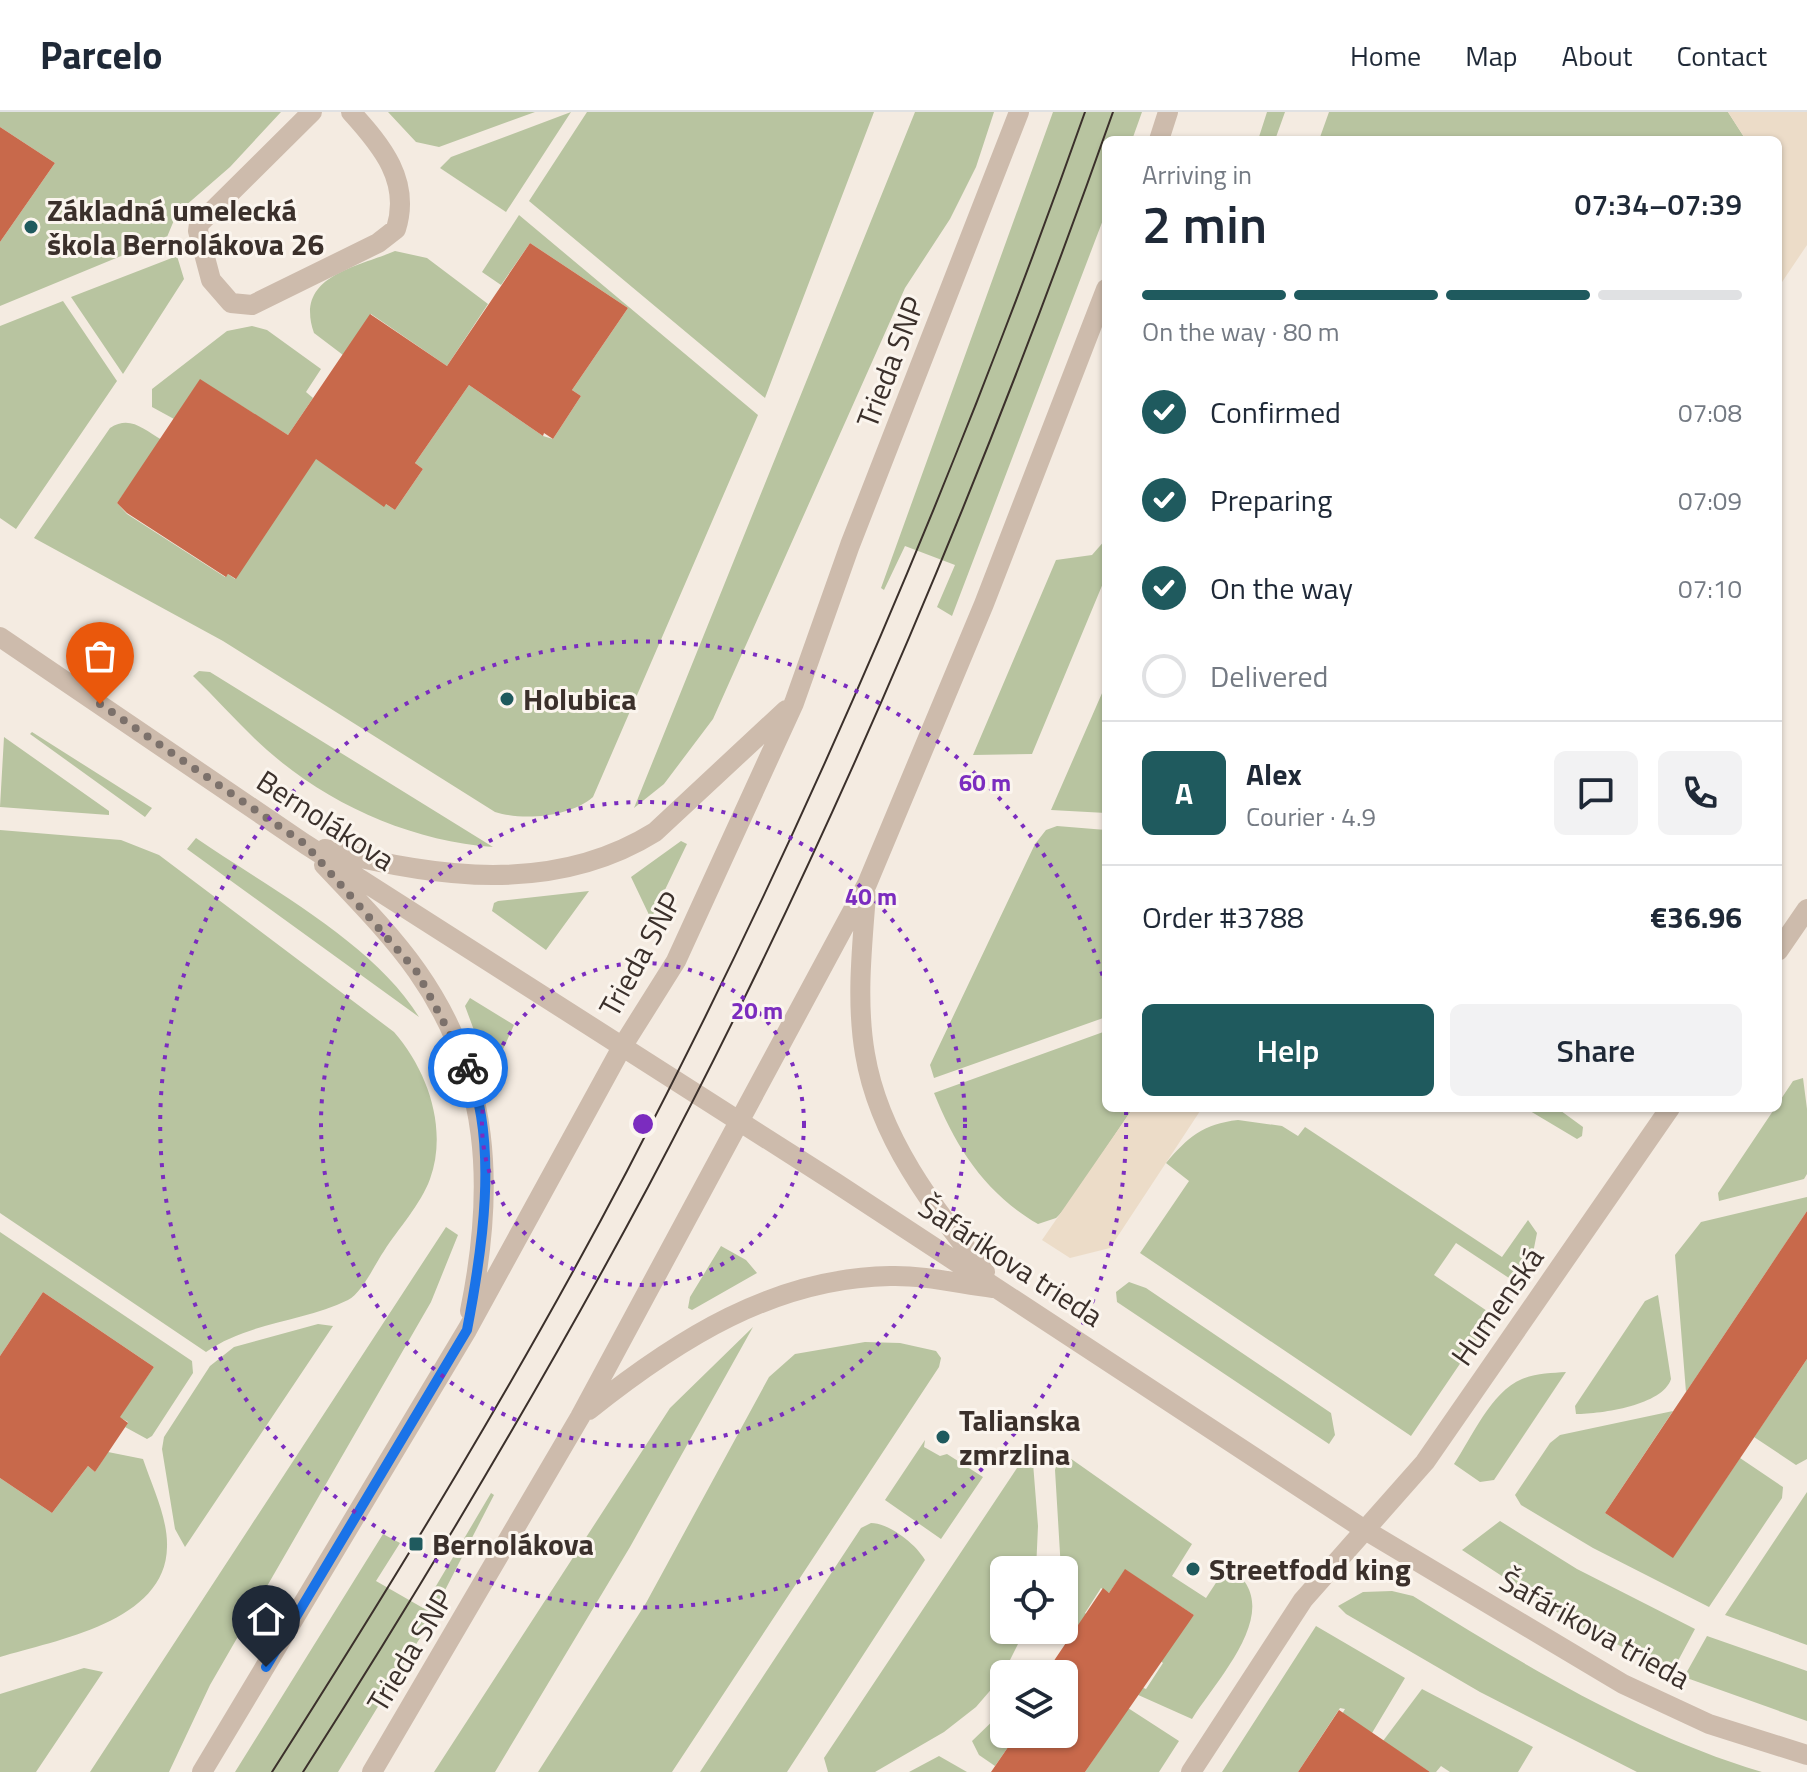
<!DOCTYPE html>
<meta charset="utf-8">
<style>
body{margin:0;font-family:"Titillium Web",sans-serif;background:#f2f2f3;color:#1f2937;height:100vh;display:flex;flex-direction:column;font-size:30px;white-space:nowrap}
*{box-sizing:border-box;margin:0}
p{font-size:26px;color:#747a83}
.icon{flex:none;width:44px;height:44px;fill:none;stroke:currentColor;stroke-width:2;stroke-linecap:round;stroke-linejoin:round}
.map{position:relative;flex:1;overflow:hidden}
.sheet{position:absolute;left:1102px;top:24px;width:680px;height:976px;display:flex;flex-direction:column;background:#fff;border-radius:12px;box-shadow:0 2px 6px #0004}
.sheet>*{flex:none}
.buttons{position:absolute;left:990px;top:1444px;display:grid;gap:16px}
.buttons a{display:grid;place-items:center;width:88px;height:88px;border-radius:12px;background:#fff;box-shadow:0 2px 6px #0004;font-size:40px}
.pin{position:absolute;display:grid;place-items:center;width:68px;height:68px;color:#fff;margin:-82px -34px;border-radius:50% 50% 50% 0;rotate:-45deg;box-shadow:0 0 8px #0007}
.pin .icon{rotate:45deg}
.courier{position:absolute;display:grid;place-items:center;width:80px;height:80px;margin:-40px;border:6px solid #1a73e8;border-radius:50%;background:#fff;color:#222;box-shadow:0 2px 10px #0007}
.overview em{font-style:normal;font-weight:600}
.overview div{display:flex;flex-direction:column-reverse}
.overview{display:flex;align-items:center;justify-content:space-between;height:136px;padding:0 40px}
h1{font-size:52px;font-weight:600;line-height:60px}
.bar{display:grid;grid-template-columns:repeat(4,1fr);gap:12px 8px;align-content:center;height:96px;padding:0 40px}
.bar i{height:10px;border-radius:6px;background:#e0e1e3}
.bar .current{background:#1f5a5e}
.bar p{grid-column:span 4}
.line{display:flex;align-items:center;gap:20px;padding:0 40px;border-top:2px solid #e0e1e3}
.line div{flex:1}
.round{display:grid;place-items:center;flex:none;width:84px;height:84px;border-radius:12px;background:#f2f2f3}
ol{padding:0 40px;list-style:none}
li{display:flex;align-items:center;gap:24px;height:88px}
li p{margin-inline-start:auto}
li .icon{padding:8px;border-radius:50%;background:#1f5a5e;color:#fff;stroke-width:4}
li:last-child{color:#747a83}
li i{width:44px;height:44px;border:4px solid #e0e1e3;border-radius:50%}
.primary-button{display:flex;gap:16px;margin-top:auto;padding:16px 40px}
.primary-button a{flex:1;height:92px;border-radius:12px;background:#1f5a5e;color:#fff;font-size:32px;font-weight:600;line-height:92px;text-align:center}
.primary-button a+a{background:#f2f2f3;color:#1f2937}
header{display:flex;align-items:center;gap:48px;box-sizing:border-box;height:112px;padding:0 40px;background:#fff;border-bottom:2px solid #e0e1e3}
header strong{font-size:38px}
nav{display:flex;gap:44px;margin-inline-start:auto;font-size:28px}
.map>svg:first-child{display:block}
</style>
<header>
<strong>Parcelo</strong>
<nav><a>Home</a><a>Map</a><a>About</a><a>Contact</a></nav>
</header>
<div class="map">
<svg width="1807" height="1660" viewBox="0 0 1807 1660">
<rect width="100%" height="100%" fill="#f4ebe1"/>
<!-- green -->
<path fill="#b8c4a0" d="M0,0H281L230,55L177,101L167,125L0,194V130L55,51L0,15Z
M388,0H535L439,35L416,30Z
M571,0L506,100L440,56L451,45Z
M587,0H874L765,286L529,89Z
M915,0H994L976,55L950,107L905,176L713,607L664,672L634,696Z
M1053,0H1142L1132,28H1106V100L952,504L937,495L955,453L905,434L884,478L881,476Z
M1267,0H1285L1275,28H1258Z
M1329,0H1728L1746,28H1319Z
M519,103L758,303L593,685C570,705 523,709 495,700L223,529L34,426L110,316C130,303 143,317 162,328L117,391L127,402L225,465L228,462L235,467L309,342L395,398L423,357L415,351L469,273L543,324L553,327L581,284L572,278L628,196L530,131L501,173L482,160Z
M395,139L427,146L488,192L447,254L371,202L343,243L314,221C294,164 355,156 395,139Z
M177,144L184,167L123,262L71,185Z
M63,189L117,269L16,417L0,406V214Z
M252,214L267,218L321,257L306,280L313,286L288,323L200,268L174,307L152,295V277L227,219Z
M1106,427V464L1032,642L973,643L1056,448L1092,443Z
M199,559L210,560L493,735C411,729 329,693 267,638C241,615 218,588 193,564Z
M1106,572V701L1051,698Z
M32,620L152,696L145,705L30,622Z
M4,625L109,699V703L0,695Z
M1057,714L1106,718V905L934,966L930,953L1035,732L1046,718Z
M0,718L121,728L159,743L394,920C428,959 448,1017 430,1067C421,1092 398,1117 384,1139C375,1152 362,1181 348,1188C303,1210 248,1210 206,1240L0,1101Z
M196,726C267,775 374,831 419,905L187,737Z
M681,729L687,732L685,736L651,807L631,765Z
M589,779L546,838L492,799L494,791L498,789Z
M470,886L514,913L491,964L465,894Z
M1106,919V996H1133L1065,1097L1056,1106L1038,1112C986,1082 956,1036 934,981Z
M1803,966L1807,997V1062L1804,1067L1719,1089L1718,1081L1793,969Z
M1525,996H1557L1583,1015L1582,1024L1577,1027Z
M1238,1008L1282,1014L1298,1024L1305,1015L1502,1145L1528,1108L1537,1121L1532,1146L1515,1170L1456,1131L1434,1163L1493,1203L1411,1324L1140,1141L1189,1069L1166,1051C1188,1025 1203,1012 1238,1008Z
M1807,1085V1099L1686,1280L1675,1143L1701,1110Z
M446,1115L458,1123L431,1190L210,1573L169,1660H90Z
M0,1120L192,1249L193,1261L152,1324L147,1327L125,1315L128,1310L119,1305L154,1255L43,1180L0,1244Z
M721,1134L746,1148L757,1161L692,1198L688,1196L690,1185Z
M1129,1170L1146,1176L1331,1301L1335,1323L1329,1332L1117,1190L1116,1180Z
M1658,1183L1671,1267C1663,1293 1602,1302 1576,1302L1575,1294L1645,1189Z
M318,1212L333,1214L185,1435L175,1417L162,1337L164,1325L210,1254L234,1235Z
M753,1215L630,1435L495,1660H434L670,1296Z
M865,1230L900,1231L936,1239L941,1246L939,1255L672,1660H538L646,1491L769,1265L795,1242Z
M1807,1247V1347L1796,1353L1754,1325Z
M1566,1260L1494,1368L1480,1370L1454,1352C1472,1325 1491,1280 1522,1267C1536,1261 1552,1261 1566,1260Z
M1673,1299L1605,1401L1673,1445L1740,1346L1783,1375L1782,1386L1709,1495L1593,1436L1521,1393L1515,1383L1550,1331L1560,1323Z
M925,1328L924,1335L940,1344L947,1342L983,1365L941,1427L885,1388Z
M1060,1339L1192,1432L1172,1464L1206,1486L1227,1454C1290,1492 1219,1564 1192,1607L1136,1582L1141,1575L1146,1577L1163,1551L1158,1547L1194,1503L1125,1458L1109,1481L1101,1476L1085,1501L1092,1507L1075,1534L1058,1523L1056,1518H1064V1458H1061L1055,1358Z
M108,1340L143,1347C152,1374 168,1406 167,1435C166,1510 56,1528 0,1545V1366L52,1401L88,1354L95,1360Z
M1025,1344L1033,1351L1038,1414L1036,1458H1004V1518H1025L1001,1566L976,1595L944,1620L875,1660H828L824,1646Z
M1807,1380V1533L1725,1503Z
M491,1381L494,1383L423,1521L338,1660H235L383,1422L400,1431L376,1469L423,1496Z
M1500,1409L1577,1457L1695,1517L1672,1560L1569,1508L1462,1438Z
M871,1411C889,1411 916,1432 925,1448L787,1660H700L861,1416Z
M1392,1479L1413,1484C1523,1552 1638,1623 1762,1660H1637L1480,1580L1346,1502L1338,1494L1363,1480Z
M1316,1514L1405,1566L1372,1621L1342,1602L1345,1597L1340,1596L1298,1660H1222Z
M1707,1524L1807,1559V1609L1684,1565Z
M84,1556L103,1560L36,1660H0V1582Z
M1422,1577L1533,1635L1518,1660H1450L1441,1654L1436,1660H1430L1383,1629Z
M1128,1596L1179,1629L1159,1660H1085Z
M1004,1598V1622H1017L995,1654L979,1643L972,1629Z
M939,1644L967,1660H909Z"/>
<!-- plaza -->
<path fill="#ecdcc8" d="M1728,0H1807V133L1778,176V28H1746Z
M1133,996H1202L1110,1136L1070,1146L1042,1128Z"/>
<!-- building -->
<path fill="#c8694b" d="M0,15L55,51L0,130Z
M530,131L628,196L572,278L581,284L553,327L544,321L543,324L469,273L415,351L423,357L395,398L386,392L384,395L316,347L236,467L228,462L226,465L127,401L117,391L200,267L288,323L370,202L447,254Z
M1807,1099V1247L1673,1446L1605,1401Z
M43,1180L154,1255L120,1305L128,1311L95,1360L88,1354L52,1401L0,1366V1244Z
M1125,1457L1194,1503L1085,1660H991L1017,1622H1064V1562H1045L1103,1476L1109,1481Z
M1339,1598L1430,1660H1298Z"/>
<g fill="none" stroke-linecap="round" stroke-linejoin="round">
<!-- minor -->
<path stroke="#cdbbac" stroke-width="20" d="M312,0L199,112L198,119L211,168L231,191L252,193L378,131L396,117C411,69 382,34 351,0
M1159,28L1168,0
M0,525L305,732L836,1071L1365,1418L1623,1572L1709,1612L1807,1643
M325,737C434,766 554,783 655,720L786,598
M324,753C356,787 390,821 417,859C491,964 495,1076 470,1199
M866,783C862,835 856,890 865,942C879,1026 933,1095 985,1160
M1778,839L1807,797
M589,1298C678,1227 774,1166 890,1164C924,1163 960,1172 993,1176
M202,1660L467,1218L622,935L676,849L794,591L850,433L1019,0
M372,1660L580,1305L867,772L984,492L1106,177
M1191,1660L1303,1488L1425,1350L1670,996"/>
<!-- tram -->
<path stroke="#3b302b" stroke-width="2" d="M272,1660C397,1464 519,1265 627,1059C805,718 957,362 1085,0
M303,1660C425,1469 541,1275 648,1075C831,730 983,368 1113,0"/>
</g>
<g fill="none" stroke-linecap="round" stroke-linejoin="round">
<!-- done -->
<path stroke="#7c716b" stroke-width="8" stroke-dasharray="0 14.4" d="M100,592L305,732L417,860L468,956"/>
<!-- route -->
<path stroke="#1a73e8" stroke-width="10" d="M266,1555L467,1218C482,1140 499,1032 468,956"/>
</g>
<!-- distance rings -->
<g fill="none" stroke="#7b2cbf" stroke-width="4" stroke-dasharray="4 8">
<circle cx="643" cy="1012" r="161"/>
<circle cx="643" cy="1012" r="322"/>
<path d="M1126 999A483 483 0 1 1 1105 871"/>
</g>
<!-- markers -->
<g fill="#1f5a5e" stroke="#fbf5ee" stroke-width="3">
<circle cx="31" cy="115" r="8"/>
<circle cx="507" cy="587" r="8"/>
<circle cx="943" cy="1325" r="8"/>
<rect x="408" y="1424" width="16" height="16" rx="4"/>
<circle cx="1193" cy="1457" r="8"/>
</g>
<g text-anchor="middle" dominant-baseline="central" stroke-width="6" stroke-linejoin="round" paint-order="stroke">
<!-- poi labels -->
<g font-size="30" font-weight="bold" fill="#3b302b" stroke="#fbf5ee" text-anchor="start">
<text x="47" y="98">Základná umelecká<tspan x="47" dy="34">škola Bernolákova 26</tspan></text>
<text x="523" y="587">Holubica</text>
<text x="959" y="1308">Talianska<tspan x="959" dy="34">zmrzlina</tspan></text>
<text x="432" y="1432">Bernolákova</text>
<text x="1209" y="1457">Streetfodd king</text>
</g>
<!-- street labels -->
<g font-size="30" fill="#3b302b" stroke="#fbf5ee">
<text transform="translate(890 250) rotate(-69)">Trieda SNP</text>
<text transform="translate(326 708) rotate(33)">Bernolákova</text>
<text transform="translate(640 842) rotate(-61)">Trieda SNP</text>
<text transform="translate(1011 1149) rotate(33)">Šafárikova trieda</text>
<text transform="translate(1497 1194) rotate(-55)">Humenská</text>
<text transform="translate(1595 1517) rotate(29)">Šafárikova trieda</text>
<text transform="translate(410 1538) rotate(-59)">Trieda SNP</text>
</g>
</g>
<circle cx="643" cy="1012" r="12" fill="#7b2cbf" stroke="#fbf5ee" stroke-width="4"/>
<g font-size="24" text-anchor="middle" font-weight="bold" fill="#7b2cbf" stroke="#fbf5ee" stroke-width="6" stroke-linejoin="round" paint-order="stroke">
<text x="985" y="679">60 m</text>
<text x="871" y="793">40 m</text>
<text x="757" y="907">20 m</text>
</g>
</svg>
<div class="buttons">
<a><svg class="icon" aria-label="locate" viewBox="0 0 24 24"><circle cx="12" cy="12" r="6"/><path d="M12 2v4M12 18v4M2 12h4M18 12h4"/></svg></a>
<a><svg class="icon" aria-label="layers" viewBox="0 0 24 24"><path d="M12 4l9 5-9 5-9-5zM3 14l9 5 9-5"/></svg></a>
</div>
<div class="pin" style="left:100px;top:592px;background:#ea580c"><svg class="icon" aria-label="bag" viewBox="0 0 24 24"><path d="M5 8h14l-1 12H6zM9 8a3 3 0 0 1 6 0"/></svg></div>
<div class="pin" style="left:266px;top:1555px;background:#1f2937"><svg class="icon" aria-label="home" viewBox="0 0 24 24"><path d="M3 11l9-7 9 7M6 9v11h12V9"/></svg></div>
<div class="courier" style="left:468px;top:956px"><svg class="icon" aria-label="bike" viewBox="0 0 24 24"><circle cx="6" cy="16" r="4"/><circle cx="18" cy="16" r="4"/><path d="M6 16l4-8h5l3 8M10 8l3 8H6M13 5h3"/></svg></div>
<section class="sheet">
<div class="overview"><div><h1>2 min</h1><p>Arriving in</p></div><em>07:34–07:39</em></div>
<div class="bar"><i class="current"></i><i class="current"></i><i class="current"></i><i></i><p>On the way · 80 m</p></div>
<ol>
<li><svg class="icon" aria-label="check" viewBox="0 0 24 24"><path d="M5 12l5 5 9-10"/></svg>Confirmed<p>07:08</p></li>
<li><svg class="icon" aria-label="check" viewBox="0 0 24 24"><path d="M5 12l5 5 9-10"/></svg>Preparing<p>07:09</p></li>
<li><svg class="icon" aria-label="check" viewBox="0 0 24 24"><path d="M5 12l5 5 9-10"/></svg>On the way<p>07:10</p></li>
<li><i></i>Delivered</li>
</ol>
<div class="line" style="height:144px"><b class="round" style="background:#1f5a5e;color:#fff">A</b><div><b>Alex</b><p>Courier · 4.9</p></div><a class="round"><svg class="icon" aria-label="chat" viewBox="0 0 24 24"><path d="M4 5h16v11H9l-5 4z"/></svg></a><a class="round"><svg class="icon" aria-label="phone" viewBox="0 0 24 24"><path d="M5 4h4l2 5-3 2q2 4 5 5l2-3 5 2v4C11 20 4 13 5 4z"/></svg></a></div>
<div class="line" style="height:104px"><div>Order #3788</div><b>€36.96</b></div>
<div class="primary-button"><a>Help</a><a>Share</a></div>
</section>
</div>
